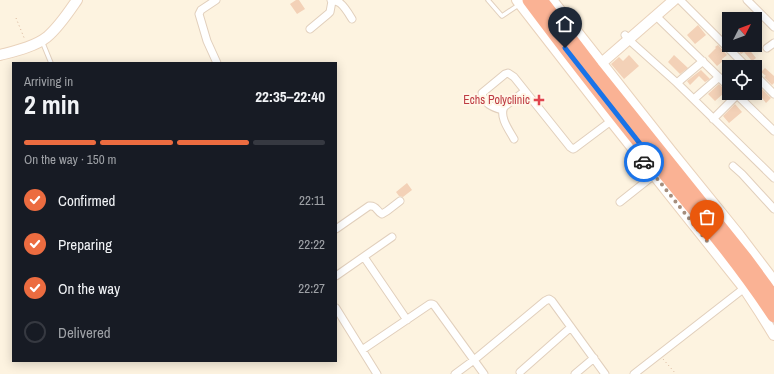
<!DOCTYPE html>
<meta charset="utf-8">
<style>
body{margin:0;font-family:"Archivo Narrow",sans-serif;background:#242831;color:#f1f3f6;height:100vh;display:flex;flex-direction:column;font-size:15px;white-space:nowrap}
*{box-sizing:border-box;margin:0}
p{font-size:13px;color:#9ea1a6}
.icon{flex:none;width:22px;height:22px;fill:none;stroke:currentColor;stroke-width:2;stroke-linecap:round;stroke-linejoin:round}
.map{position:relative;flex:1;overflow:hidden}
.sheet{position:absolute;left:12px;top:62px;width:325px;height:300px;display:flex;flex-direction:column;background:#171b24;border-radius:0px;box-shadow:0 2px 10px #0003}
.sheet>*{flex:none}
.needle{width:26px;rotate:48deg}
.fabs{position:absolute;left:722px;top:12px;display:grid;gap:8px}
.fabs a{display:grid;place-items:center;width:40px;height:40px;border-radius:0px;background:#171b24;box-shadow:0 2px 10px #0003;font-size:20px}
.pin{position:absolute;display:grid;place-items:center;width:34px;height:34px;color:#fff;margin:-41px -17px;border-radius:50% 50% 50% 0;rotate:-45deg;box-shadow:0 0 4px #0007}
.pin .icon{rotate:45deg}
.courier{position:absolute;display:grid;place-items:center;width:40px;height:40px;margin:-20px;border:3px solid #1a73e8;border-radius:50%;background:#fff;color:#222;box-shadow:0 1px 5px #0007}
.summary em{font-style:normal;font-weight:800}
.summary div{display:flex;flex-direction:column-reverse}
.summary{display:flex;align-items:center;justify-content:space-between;height:68px;padding:0 12px}
h1{font-size:26px;font-weight:800;line-height:30px}
.bar{display:grid;grid-template-columns:repeat(4,1fr);gap:6px 4px;align-content:center;height:48px;padding:0 12px}
.bar i{height:5px;border-radius:3px;background:#363941}
.bar .on{background:#ec6c40}
.bar p{grid-column:span 4}
ol{padding:0 12px;list-style:none}
li{display:flex;align-items:center;gap:12px;height:44px}
li p{margin-inline-start:auto}
li .icon{padding:4px;border-radius:50%;background:#ec6c40;color:#fff;stroke-width:4}
li:last-child{color:#9ea1a6}
li i{width:22px;height:22px;border:2px solid #363941;border-radius:50%}
.map>svg:first-child{display:block}
</style>
<div class="map">
<svg width="774" height="374" viewBox="0 0 774 374">
<rect width="100%" height="100%" fill="#fdf3e0"/>
<!-- building -->
<path fill="#f3d1b7" d="M296,0H299L305,9L297,14L290,4Z
M698,25L706,35L695,44L687,35Z
M718,45L727,55L722,59L723,61L717,66L708,56L716,48L715,47Z
M734,45H752L748,48L756,58L752,61L744,52L741,54Z
M629,55L639,66L624,79L611,64L619,57L623,61Z
M674,55L688,68L680,74L668,62Z
M765,68L774,76V83L772,85L764,77L766,76L761,72Z
M701,70L710,79L705,82L699,76L690,85L687,81Z
M719,84L726,91L729,92L726,95L724,93L715,101L708,94Z
M757,84L771,98L766,103L758,93L755,96V86Z
M735,104L742,112L729,123L723,116Z
M407,183L412,190L403,197L399,196L396,192Z"/>
<g fill="none" stroke-linecap="round" stroke-linejoin="round">
<!-- lane casing -->
<g stroke="#e1cfbc" stroke-width="5.5">
<path id="lane" d="M488,0L501,15L502,16L520,4
M42,41L51,63"/>
</g>
<!-- street casing -->
<g stroke="#e1cfbc" stroke-width="9">
<path id="street" d="M216,0L201,10L199,14L207,41L217,63
M331,0C334,1 337,1 340,3C345,7 349,14 352,19
M680,0L747,67
M747,0L774,27
M656,16L729,87
M310,29L328,14L330,12L332,1
M625,35L629,40L677,83L774,178
M767,48L774,43
M755,75L774,94
M677,83L703,61
M735,93L774,131
M694,99L719,77
M502,110C492,107 484,104 482,93L505,74L508,73L514,77L570,147L573,149L575,148L611,121
M713,119L737,95
M514,139C509,130 499,117 504,107L525,91
M733,166L742,174L774,209
M620,202L654,175
M336,229L369,206C377,205 376,211 382,214L387,211L400,201
M364,257L407,320
M336,276L392,237
M336,308L377,374
M362,350L430,304H432L434,305L484,374
M520,372L571,327
M455,374L474,360L545,301L549,299L552,301L605,374
M575,374L594,358
M634,374L747,286"/>
</g>
<!-- secondary casing -->
<g stroke="#e9d2bb" stroke-width="12">
<path id="secondary" d="M517,0L611,121L744,288L761,314L774,335
M552,0L671,151L739,235L774,281
M0,55C15,51 34,47 47,37C59,27 68,13 77,0
M597,67L674,0"/>
</g>
<!-- highway casing -->
<g stroke="#e0dad7" stroke-width="15">
<path id="highway" d="M529,0C567,51 606,101 646,151C690,205 736,258 774,316
M541,0L593,68L746,259L765,285L774,298"/>
</g>
<!-- path -->
<path stroke="#d8b49a" stroke-width="1" stroke-dasharray="1 3" stroke-linecap="butt" d="M16,18L25,40
M663,359L676,374"/>
<!-- lane -->
<use href="#lane" stroke="#fff" stroke-width="3.5"/>
<!-- street -->
<use href="#street" stroke="#fff" stroke-width="7"/>
<!-- secondary -->
<use href="#secondary" stroke="#fff" stroke-width="10"/>
<!-- highway -->
<use href="#highway" stroke="#fab294" stroke-width="13"/>
</g>
<g fill="none" stroke-linecap="round" stroke-linejoin="round">
<!-- done -->
<path stroke="#a48e7d" stroke-width="4" stroke-dasharray="0 7.2" d="M644,162L707,241"/>
<!-- route -->
<path stroke="#1a73e8" stroke-width="5" d="M565,48L645,150L638,155L644,162"/>
</g>
<!-- markers -->
<path fill="#e0444e" stroke="#fff6e7" stroke-width="1.5" d="M537 94h4v4h4v4h-4v4h-4v-4h-4v-4h4z"/>
<g text-anchor="middle" dominant-baseline="central" stroke-width="4" stroke-linejoin="round" paint-order="stroke">
<!-- health labels -->
<g font-size="12" fill="#be3a42" stroke="#fff6e7" text-anchor="end">
<text x="530" y="100">Echs Polyclinic</text>
</g>
</g>
</svg>
<div class="fabs">
<a><svg class="needle" viewBox="-14 -14 28 28"><path d="M0-13l5 13h-10z" fill="#e53935"/><path d="M0 13l5-13h-10z" fill="#9ea1a6"/></svg></a>
<a><svg class="icon" aria-label="locate" viewBox="0 0 24 24"><circle cx="12" cy="12" r="6"/><path d="M12 2v4M12 18v4M2 12h4M18 12h4"/></svg></a>
</div>
<div class="pin" style="left:707px;top:241px;background:#ea580c"><svg class="icon" aria-label="bag" viewBox="0 0 24 24"><path d="M5 8h14l-1 12H6zM9 8a3 3 0 0 1 6 0"/></svg></div>
<div class="pin" style="left:565px;top:48px;background:#1f2937"><svg class="icon" aria-label="home" viewBox="0 0 24 24"><path d="M3 11l9-7 9 7M6 9v11h12V9"/></svg></div>
<div class="courier" style="left:644px;top:162px"><svg class="icon" aria-label="car" viewBox="0 0 24 24"><path d="M5 17H2v-5l4-1 3-4h7l3 4 3 1v5h-3M9 17h6M6 11h13"/><circle cx="7" cy="17" r="2"/><circle cx="17" cy="17" r="2"/></svg></div>
<section class="sheet">
<div class="summary"><div><h1>2 min</h1><p>Arriving in</p></div><em>22:35–22:40</em></div>
<div class="bar"><i class="on"></i><i class="on"></i><i class="on"></i><i></i><p>On the way · 150 m</p></div>
<ol>
<li><svg class="icon" aria-label="check" viewBox="0 0 24 24"><path d="M5 12l5 5 9-10"/></svg>Confirmed<p>22:11</p></li>
<li><svg class="icon" aria-label="check" viewBox="0 0 24 24"><path d="M5 12l5 5 9-10"/></svg>Preparing<p>22:22</p></li>
<li><svg class="icon" aria-label="check" viewBox="0 0 24 24"><path d="M5 12l5 5 9-10"/></svg>On the way<p>22:27</p></li>
<li><i></i>Delivered</li>
</ol>
</section>
</div>
